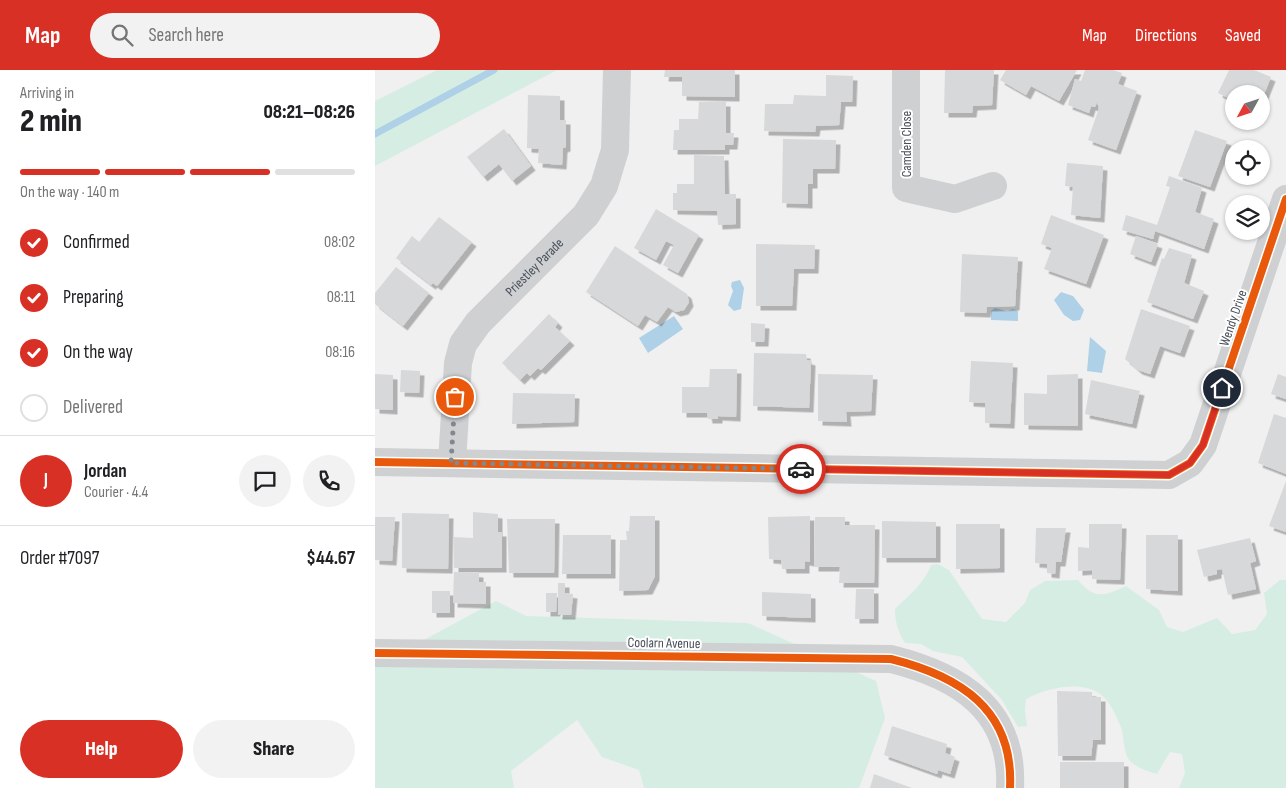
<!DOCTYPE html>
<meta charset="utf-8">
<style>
body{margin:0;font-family:"Sofia Sans Condensed",sans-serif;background:#f2f2f2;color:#202124;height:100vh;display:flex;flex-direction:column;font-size:19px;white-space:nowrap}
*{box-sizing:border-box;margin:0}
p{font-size:16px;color:#757577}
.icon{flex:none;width:28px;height:28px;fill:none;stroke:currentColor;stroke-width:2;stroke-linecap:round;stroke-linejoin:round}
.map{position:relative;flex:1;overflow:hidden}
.details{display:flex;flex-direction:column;background:#fff;width:375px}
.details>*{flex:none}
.needle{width:32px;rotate:230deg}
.tools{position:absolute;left:850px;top:15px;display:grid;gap:10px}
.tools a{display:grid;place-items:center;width:45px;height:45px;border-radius:50%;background:#fff;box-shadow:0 1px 4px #0004;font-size:25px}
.pin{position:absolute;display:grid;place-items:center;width:42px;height:42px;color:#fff;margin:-21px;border:2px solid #fff;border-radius:50%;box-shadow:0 1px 5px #0007}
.courier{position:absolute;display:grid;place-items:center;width:50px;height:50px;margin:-25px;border:4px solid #d93025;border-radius:50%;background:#fff;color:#222;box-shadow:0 1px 6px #0007}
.summary em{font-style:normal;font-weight:800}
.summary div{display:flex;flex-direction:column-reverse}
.summary{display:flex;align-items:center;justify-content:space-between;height:85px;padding:0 20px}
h1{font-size:32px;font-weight:800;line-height:38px}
.bar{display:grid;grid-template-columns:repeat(4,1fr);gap:8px 5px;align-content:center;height:60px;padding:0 20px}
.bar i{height:6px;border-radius:4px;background:#e0e0e0}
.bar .on{background:#d93025}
.bar p{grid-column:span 4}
.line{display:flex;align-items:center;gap:12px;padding:0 20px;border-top:1px solid #e0e0e0}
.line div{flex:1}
.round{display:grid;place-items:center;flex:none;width:52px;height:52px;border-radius:26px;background:#f2f2f2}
ol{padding:0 20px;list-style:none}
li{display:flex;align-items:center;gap:15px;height:55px}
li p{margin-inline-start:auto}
li .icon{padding:5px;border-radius:50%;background:#d93025;color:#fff;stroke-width:4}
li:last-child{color:#757577}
li i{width:28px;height:28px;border:2px solid #e0e0e0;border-radius:50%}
.action{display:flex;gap:10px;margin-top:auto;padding:10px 20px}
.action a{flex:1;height:58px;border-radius:30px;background:#d93025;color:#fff;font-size:20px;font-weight:800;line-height:58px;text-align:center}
.action a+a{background:#f2f2f2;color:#202124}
header{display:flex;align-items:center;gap:30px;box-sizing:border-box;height:70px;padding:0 25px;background:#d93025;color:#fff}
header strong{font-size:24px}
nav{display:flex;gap:28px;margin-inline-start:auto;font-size:18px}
.search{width:350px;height:45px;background:#f2f2f2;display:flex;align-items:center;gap:12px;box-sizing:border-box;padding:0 18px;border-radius:28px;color:#757577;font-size:19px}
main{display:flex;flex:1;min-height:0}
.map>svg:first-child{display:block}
</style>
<header>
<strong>Map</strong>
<div class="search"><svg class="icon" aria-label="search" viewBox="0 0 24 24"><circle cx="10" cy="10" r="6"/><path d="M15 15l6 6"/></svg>Search here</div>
<nav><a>Map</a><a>Directions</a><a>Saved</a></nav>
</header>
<main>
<section class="details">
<div class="summary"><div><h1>2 min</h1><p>Arriving in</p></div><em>08:21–08:26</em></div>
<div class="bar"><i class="on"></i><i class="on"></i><i class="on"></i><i></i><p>On the way · 140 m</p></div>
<ol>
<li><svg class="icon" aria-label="check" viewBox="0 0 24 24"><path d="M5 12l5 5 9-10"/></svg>Confirmed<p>08:02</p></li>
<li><svg class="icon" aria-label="check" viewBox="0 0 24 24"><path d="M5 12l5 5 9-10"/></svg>Preparing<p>08:11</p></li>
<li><svg class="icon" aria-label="check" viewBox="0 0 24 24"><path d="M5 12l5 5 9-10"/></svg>On the way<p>08:16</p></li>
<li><i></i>Delivered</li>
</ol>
<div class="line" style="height:90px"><b class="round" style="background:#d93025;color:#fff">J</b><div><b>Jordan</b><p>Courier · 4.4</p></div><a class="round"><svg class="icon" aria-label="chat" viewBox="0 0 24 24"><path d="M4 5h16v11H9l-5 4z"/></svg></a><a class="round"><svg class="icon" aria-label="phone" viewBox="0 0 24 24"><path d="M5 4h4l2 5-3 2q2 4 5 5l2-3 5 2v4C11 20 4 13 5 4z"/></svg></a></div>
<div class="line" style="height:65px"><div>Order #7097</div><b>$44.67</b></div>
<div class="action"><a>Help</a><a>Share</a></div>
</section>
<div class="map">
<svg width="911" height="718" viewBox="0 0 911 718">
<defs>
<filter id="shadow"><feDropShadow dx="4.5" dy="4.5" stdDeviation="0" flood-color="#0004"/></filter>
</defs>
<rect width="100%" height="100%" fill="#f0f0f0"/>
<!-- green -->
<path fill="#d6ede3" d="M62,0H182L0,96V31Z
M563,494L574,500L607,549L631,552L650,533L655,520L670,511L703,510C719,530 730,526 751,516L784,540L792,557L808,562L842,548L857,564L880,560L892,544L889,523L905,510H911V718H804L810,703L807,684L795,682L782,704C775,702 763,698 757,693C747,684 750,668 746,657C741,646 735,631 725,624C706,610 671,618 651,629L650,641L652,656L643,657L627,630L587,587L558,581L546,574L530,573C523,562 520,552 520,539C534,525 549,514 556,495Z
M121,531L151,546L373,553L501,611L510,648L484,718H269L264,700L227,687L202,650L136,701L139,718H0V586L21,585Z"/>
<!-- water -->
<path fill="#aed1e7" d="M365,210L369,218L366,239L359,241L353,235L358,221L356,216L357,212Z
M686,222L698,226L709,240L705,250L698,251L689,245L679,230Z
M620,238L632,241L638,239L643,241V251L616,250V241Z
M299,246L308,259L273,283L264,268Z
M715,267L731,281L727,303L712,301Z"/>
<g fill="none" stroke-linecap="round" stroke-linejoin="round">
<!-- stream -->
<path stroke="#aed1e7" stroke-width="7" d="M0,64L119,0"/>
</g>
<!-- building -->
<path fill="#d7d8da" filter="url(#shadow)" d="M290,0H360V27L307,26V7H289Z
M570,0H619L617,35L598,36L597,43H569Z
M631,0H702L684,31L656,16L651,25L625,10Z
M710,0H738L747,3L743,14L762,21L741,80L713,70L724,38L722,32L720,37L716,36L714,43L693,35L700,9L706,11Z
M854,0H879L896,7L886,32V24H859V31L843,23Z
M451,5L478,6L477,32H466L464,55L441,56L440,62L389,61L390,34H418L419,25L451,26Z
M153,25L185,26V50H191V77L188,78L187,95L163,93L164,79L152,78Z
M324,32H351V63H359L358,75H350V80H298L299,60H304V49H323Z
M129,59L156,96L137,111L124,94L108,107L92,87Z
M820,60L852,71L835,117L803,106Z
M408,69L461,70L460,99H438V114H433V134L407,133Z
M319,85L349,86L350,124H361V154L343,155L342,141L298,140V123H302V114H319Z
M692,93L728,96L725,148L696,145L698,117L690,116Z
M794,106L827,118L820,142L839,149L829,179L780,161L778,169L747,160L751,145L782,155L795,117L791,116Z
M281,139L324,165L303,203L288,195L299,175L291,171L281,190L259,178Z
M676,145L729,165L711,214L669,199L677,178L666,174Z
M64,147L97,172L62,216L58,213L56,215L21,188L37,166L44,172Z
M761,166L783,174L776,192L755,184Z
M381,174L440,175L439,199H419L417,236H381Z
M240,176L312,224L314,232L309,240L301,242L293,237L282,252L270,245L263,256L211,222Z
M794,178L817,185L809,213L829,221L818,249L772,232L787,188L789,189Z
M587,184L643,187L640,236L612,237L611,243L585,242Z
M21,197L54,223L28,256L0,234V223Z
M766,239L815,256L805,283L785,276L775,304L763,300L750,289Z
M174,244L183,253L180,257L195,271L166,300L163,298L155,306L152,303L145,310L127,293Z
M376,253L390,254L389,272H376Z
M379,283L431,284L432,290L436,291L434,338L378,336Z
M596,291L638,293L635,354L610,353V333L594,332Z
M335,299H362L361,347L343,346V349H333L332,343H307V317H334Z
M26,300L45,301L44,323L25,322Z
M0,304L18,305V340L0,339Z
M443,304L498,305L496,341L471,342L472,352L443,351Z
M703,304V356L649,355V323L672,324V305Z
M903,304L911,307V329L896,324Z
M716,310L765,321L757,354L710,344Z
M138,323L200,324L199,352L137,354Z
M899,344L911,348V404L883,393Z
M911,411V462L894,456Z
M98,442L123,444V462H127V498H79V467L98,468Z
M27,443L74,444L73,499L27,498Z
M255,446H280V506L273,520L244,521L245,470H252L251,461H254Z
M435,446V492L430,491V499H407L406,490L394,489L393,447Z
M0,447H20L17,491L0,490Z
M440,447H470V455H500L499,513H464L465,497H439Z
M132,449H180L179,503H134Z
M507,451L561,452V488H507Z
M581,454H625V498L581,499Z
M714,454H747L745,510L717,509V500L703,501V477L714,478Z
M661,458H691L686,492H681L680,504L672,503V494L660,493Z
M188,465H236V504H187Z
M771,465H803V521L771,519Z
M875,468L881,491L875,493L881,519L853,525L847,499L842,500V504L829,507L822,480Z
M79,502L104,503V512H111V534L78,533Z
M183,513H190V523L198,524L196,545H183Z
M481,519H499V549H480Z
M57,521H75V543H57Z
M387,522L436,524V548L387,546Z
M171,523H182L181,542H171Z
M682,621L717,622V627H726V670H718L716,686H683Z
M517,656L572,674L570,683L580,687L575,704L563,700L562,704L509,685Z
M685,692H749V718H685Z
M499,704L537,718H495Z"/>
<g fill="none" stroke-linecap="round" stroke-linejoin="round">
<!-- street -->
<g stroke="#ced0d2" stroke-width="28">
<path d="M531,0V118L580,129L618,116"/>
<path d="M0,392L794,405L815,393L828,375L911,129"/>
<path id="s1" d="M77,393L83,293L88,274L103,253L211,145L229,116L240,80L242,0"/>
<path d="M0,583L516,589C584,606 639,639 635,718"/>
</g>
<!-- cycleway casing -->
<g stroke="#fff" stroke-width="11">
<path id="cycleway" d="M0,392L794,405L815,393L828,375L911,129
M0,583L516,589C584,606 639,639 635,718"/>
</g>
<!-- cycleway -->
<use href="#cycleway" stroke="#e8590c" stroke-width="8"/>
</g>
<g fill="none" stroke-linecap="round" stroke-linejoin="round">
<!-- done -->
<path stroke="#83878e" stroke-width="5" stroke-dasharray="0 9" d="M80,327L76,393L426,399"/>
<!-- route -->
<path stroke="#d93025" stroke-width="6" d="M426,399L794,405L815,393L828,375L847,318"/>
</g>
<g text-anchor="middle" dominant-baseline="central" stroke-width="4" stroke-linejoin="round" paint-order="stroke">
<!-- street labels -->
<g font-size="14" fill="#484f5a" stroke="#fff">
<text transform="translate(531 74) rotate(-90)">Camden Close</text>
<text stroke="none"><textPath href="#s1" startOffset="225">Priestley Parade</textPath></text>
<text transform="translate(858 248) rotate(-71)">Wendy Drive</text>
<text transform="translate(289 573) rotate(1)">Coolarn Avenue</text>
</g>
</g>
</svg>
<div class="tools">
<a><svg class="needle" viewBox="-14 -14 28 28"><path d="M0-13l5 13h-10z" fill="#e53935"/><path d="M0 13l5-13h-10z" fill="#757577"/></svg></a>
<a><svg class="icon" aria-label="locate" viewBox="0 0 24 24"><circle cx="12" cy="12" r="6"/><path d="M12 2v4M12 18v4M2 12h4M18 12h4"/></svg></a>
<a><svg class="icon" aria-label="layers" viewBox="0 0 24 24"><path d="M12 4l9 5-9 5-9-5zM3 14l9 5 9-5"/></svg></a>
</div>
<div class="pin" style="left:80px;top:327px;background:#ea580c"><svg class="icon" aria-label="bag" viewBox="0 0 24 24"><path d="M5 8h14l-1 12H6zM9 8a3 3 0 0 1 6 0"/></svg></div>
<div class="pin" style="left:847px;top:318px;background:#1f2937"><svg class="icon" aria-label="home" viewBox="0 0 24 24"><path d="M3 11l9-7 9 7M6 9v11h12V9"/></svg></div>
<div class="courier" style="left:426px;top:399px"><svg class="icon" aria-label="car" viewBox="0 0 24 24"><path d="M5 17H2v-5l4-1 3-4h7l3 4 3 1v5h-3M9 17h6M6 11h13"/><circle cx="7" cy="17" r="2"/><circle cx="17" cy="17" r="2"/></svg></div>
</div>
</main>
